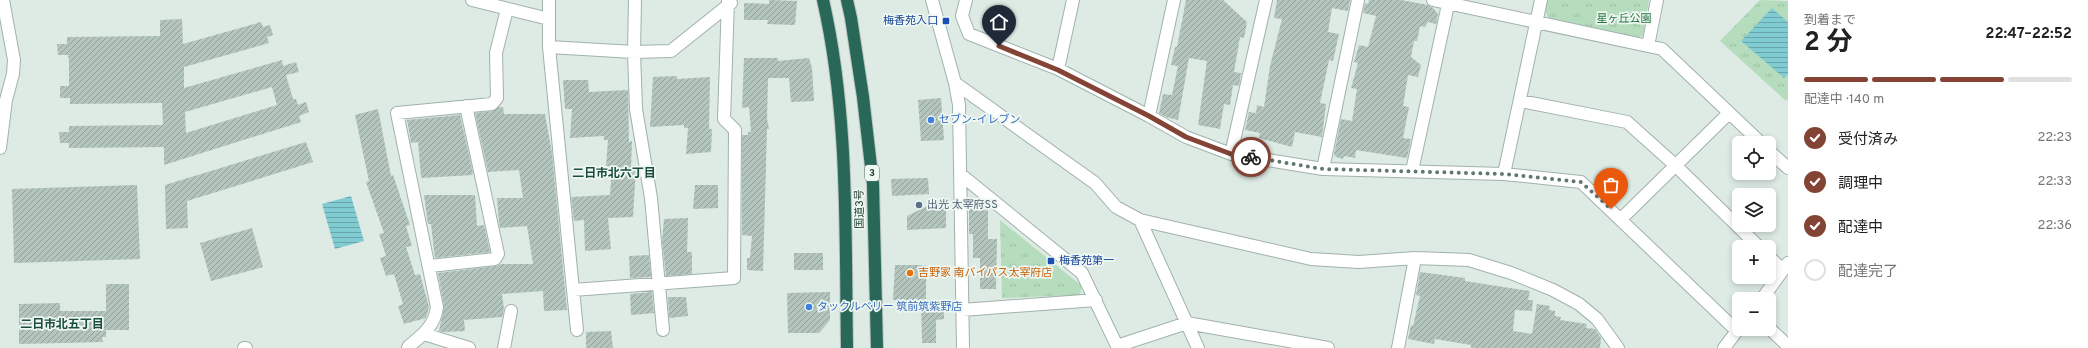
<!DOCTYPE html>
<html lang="ja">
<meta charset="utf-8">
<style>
body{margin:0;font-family:Overpass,"Noto Sans JP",sans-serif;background:#f6f6f6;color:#222;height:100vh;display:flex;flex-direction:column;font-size:15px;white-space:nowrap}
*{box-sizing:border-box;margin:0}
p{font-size:13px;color:#767676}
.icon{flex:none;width:22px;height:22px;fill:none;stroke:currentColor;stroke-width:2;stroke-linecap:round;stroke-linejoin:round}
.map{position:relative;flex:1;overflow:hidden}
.side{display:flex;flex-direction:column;background:#fff;width:300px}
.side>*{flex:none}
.tools{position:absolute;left:1732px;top:136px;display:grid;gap:8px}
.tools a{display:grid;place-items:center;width:44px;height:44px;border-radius:6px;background:#fff;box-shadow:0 2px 6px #0003;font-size:20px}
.pin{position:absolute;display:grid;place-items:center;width:34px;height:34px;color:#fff;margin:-41px -17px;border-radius:50% 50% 50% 0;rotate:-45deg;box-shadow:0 0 4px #0007}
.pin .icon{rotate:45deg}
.courier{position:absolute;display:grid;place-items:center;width:40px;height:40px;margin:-20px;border:3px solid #834435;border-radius:50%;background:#fff;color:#222;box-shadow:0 1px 5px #0007}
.head em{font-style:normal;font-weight:700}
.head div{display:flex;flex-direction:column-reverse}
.head{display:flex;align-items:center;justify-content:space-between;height:68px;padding:0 16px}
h1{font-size:26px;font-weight:700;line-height:30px}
.bar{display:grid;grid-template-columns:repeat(4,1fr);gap:6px 4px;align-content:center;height:48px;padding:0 16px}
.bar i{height:5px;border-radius:3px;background:#e0e0e0}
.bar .selected{background:#834435}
.bar p{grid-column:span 4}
ol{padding:0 16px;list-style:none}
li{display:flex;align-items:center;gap:12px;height:44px}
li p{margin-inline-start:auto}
li .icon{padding:4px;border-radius:50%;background:#834435;color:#fff;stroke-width:4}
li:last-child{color:#767676}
li i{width:22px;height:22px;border:2px solid #e0e0e0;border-radius:50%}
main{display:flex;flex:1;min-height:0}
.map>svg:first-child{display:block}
</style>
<main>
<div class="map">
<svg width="1788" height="348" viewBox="0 0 1788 348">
<defs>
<pattern id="grass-tufts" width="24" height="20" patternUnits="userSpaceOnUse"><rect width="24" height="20" fill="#b5ddbd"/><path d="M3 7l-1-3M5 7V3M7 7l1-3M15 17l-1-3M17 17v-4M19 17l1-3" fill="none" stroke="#9bbfa3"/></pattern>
<pattern id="water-rules" width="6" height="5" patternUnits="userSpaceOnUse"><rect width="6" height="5" fill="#81cbd3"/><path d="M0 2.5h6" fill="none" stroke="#69a6ac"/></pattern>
<pattern id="building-hatch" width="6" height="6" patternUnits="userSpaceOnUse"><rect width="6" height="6" fill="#b3c5bd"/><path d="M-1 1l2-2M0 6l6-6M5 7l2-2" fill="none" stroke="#91a19a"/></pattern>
</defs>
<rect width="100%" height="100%" fill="#deeae4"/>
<!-- grass -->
<path fill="url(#grass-tufts)" d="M1546,0H1649L1643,35L1636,40L1548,18L1544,7Z
M1760,0L1788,1V99L1786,101L1720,41Z
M1000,220L1082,286L1080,295L1002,298Z"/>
<!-- water -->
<path fill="url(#water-rules)" d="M1772,8L1788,22V74L1784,78L1741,41Z
M351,196L364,241L335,249L322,204Z"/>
<!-- building -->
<path fill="url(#building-hatch)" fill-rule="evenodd" d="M769,0L797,1L795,25L767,24L768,20H744V3L769,4Z
M1186,0H1223L1247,22L1244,38L1240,37L1234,72L1241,73L1239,86L1233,85L1230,105L1224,104L1220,129L1198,125L1207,61L1189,58L1178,120L1166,117L1159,113L1163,94L1172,95L1178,66L1171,65L1175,47H1177Z
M1277,0H1350L1348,11L1332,8L1328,32L1339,34L1333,61L1329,60L1320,103L1326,104L1322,137L1295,132L1292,147L1259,138L1260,133L1245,130L1249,112L1256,113L1257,105L1264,107L1270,66L1282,19L1274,18Z
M1369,0H1401L1428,5L1433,8L1438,14L1436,24L1428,22L1425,27L1420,26L1417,41H1414L1411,57L1421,65L1418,77L1408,75L1403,106L1409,107L1403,138L1411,139L1407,158L1356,150L1355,158L1344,156L1343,159L1336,157L1334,154L1341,119L1352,121L1357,89L1351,88L1358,63L1354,62L1359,45L1368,47L1376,16L1363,13L1365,3L1368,4Z
M182,19L183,44L261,22L263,27L270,25L273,35L267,37L269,43L184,67V88L282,60L283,66L296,62L299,72L286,75L293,99H296L298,105L306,102L309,112L299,116L301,122L164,165V147L69,148V143H60L59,132H69V126L163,125L162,103L70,104V98H60V86H69V61L68,55H58L57,44H67V37L160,36V20ZM272,87L277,105L186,133L185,112Z
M744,58H778V61L809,58L812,68L814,101L791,102L789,78H768L767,119L769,129H767L763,271L747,270V258H750L752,236L742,235V135H748V132H751L749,107L742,108Z
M677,76V79L710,77L709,129H712L711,152L686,154L688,128H684V125L650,127L653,77Z
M563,80H588L589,92L628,90L629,142L632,141L631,168H636L633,217L608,218L611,249L585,251L584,220L574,221L571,197L610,195L612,166H606L608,140H604V136L570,138L572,109H565Z
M941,98L944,140L921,141L918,100Z
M499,107H503L504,114H545L552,153L567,310L544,311L543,291L502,294L504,309L502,317L464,320L465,331L444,332L439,331L444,306L438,273L496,266L501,264H533L527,226L500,228L499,223L497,198H523L519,170L488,172L475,113L493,111Z
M378,109L391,176L393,175L410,225L406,226L412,246L406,247L415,275L420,274L429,307L426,318L404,324L398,306L403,304L394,274L386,276L380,258L386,256L379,234L384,233L366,182L369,181L355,115Z
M460,115L473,173L472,175L422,178L421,177L418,142L411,143L407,120Z
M306,142L313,162L187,201L188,228L166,229L165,185Z
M928,178L929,194L892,196L891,179Z
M137,185L140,259L14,263L12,189Z
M695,185H718V208L693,209Z
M424,195H475L477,226L484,225L490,252L435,258L431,224H428Z
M946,197V228L907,230V216Z
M969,204H982V210H988V239H997L996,289H980V258H973V234H969Z
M688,218L687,252H692V274L666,276L662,241L664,219Z
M252,228L263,267L211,281L200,243Z
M794,253H823V270H794Z
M649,255L651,277L630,278L629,256Z
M895,265H926V300H893Z
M1420,272L1465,278V281L1530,291L1528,300H1533L1532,311L1515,310L1513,331L1532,334L1537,304L1550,306L1549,310L1555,311V316L1561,317L1560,320L1587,324L1586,328L1595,329L1601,338L1600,348H1471V345L1435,339L1434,344L1408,339L1411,325L1413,326L1420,296L1416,295Z
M106,284H129V330H106V337H102L103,342L19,344V304L60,303V311H106Z
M652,292L654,313L631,315L630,294Z
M830,292V320L819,333H788L787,293Z
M668,297H686L688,316L669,318Z
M921,300H938V307H944V319L936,320V343H922Z
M611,331L613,348H586V332Z"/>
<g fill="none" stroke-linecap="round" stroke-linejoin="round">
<!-- minor casing -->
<g stroke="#a1b2ab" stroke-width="14">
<path id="minor" d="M472,0L549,19
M549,0V47L573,290L734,278L735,130L724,119L728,0
M635,0L634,52L636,109L651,198L663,330
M932,0L955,83L959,105L963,348
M966,0L962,16L969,34L1058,69L1149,116L1186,137L1231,154L1323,169L1504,174L1581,182L1737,331
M1433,0L1662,49L1761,143
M1648,46L1657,0
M549,47L634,52L671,51L731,3
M1058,69L1073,0
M955,83L1095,183L1116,207L1140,220L1311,259L1359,262L1415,258L1469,260L1511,273L1553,290L1579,304L1597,319L1618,348
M1521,101L1627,122L1675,165L1759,247
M1149,116L1174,0
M0,148L6,100L13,74L14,60L3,0
M1769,151L1788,168
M1231,154L1266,0
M1323,169L1358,0
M1412,171L1449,0
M960,174L1082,273L1118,348
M1504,174L1541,0
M1621,219L1728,114
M1140,220L1198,348
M1769,257L1783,270
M430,266L495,259L498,254L466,106
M573,290L577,330
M1762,299L1788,263
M962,310L1096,300
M1769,328L1788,346
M424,334L469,348
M1117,346L1187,323L1328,348
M244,348H246
M408,348L409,346C423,335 435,325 437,307L397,113L492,104L497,98L496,53L507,9
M504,348L511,311
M1398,348L1415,258
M1724,348L1739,328"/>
</g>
<!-- highway casing -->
<g stroke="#bcc4c1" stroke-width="14">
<path id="highway" d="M823,0C849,114 845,231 847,348
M847,0L851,18L863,97L873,184L877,348"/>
</g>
<!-- minor -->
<use href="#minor" stroke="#fff" stroke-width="12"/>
<!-- highway -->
<use href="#highway" stroke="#296858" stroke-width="12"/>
</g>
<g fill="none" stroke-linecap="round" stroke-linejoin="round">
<!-- done -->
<path stroke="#617870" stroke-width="4" stroke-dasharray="0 7.2" d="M1251,157L1323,169L1504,174L1581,182L1611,209"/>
<!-- route -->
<path stroke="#834435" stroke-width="5" d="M999,46L1058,70L1149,116L1186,137L1231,154L1251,157"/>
</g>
<!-- markers -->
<g fill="#1a4fb4" stroke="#eef7f2" stroke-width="1.5">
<rect x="942" y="17" width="8" height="8" rx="2"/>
<rect x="1047" y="257" width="8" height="8" rx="2"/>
</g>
<g fill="#3f7fe0" stroke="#eef7f2" stroke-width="1.5">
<circle cx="931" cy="120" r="4"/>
<circle cx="809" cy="307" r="4"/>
</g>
<circle fill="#5c6f8a" stroke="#eef7f2" stroke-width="1.5" cx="919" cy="205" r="4"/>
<circle fill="#e8710a" stroke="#eef7f2" stroke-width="1.5" cx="910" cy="273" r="4"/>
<g text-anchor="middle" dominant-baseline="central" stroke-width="3.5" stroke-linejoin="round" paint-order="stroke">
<!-- shield labels -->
<rect fill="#eef7f2" stroke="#5c736b" stroke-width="1" x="865" y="165" width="14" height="16" rx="3"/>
<g font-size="10" font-weight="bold" fill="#1e3b31">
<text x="872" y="173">3</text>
</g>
<!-- park labels -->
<g font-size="11" fill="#277340" stroke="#eef7f2">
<text x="1624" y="19">星ヶ丘公園</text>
</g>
<!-- transit labels -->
<g font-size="11" fill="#164399" stroke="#eef7f2" text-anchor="end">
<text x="938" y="21">梅香苑入口</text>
<text x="1059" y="261" text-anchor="start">梅香苑第一</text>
</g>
<!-- shop labels -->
<g font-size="11" fill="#366cbe" stroke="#eef7f2" text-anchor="start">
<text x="939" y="120">セブン-イレブン</text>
<text x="817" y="307">タックルベリー 筑前筑紫野店</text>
</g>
<!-- service labels -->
<g font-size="11" fill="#4e5e75" stroke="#eef7f2" text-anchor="start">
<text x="927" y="205">出光 太宰府SS</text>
</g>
<!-- street labels -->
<g font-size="11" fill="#1e3b31" stroke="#eef7f2">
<text transform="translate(860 209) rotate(-91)">国道3号</text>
</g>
<!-- food labels -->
<g font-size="11" fill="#c56008" stroke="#eef7f2" text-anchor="start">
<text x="918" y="273">吉野家 南バイパス太宰府店</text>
</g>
<!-- neighbourhood labels -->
<g font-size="12" font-weight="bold" fill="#1a4d3e" stroke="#eef7f2">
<text x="614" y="174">二日市北六丁目</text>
<text x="62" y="325">二日市北五丁目</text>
</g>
</g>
</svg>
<div class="tools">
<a><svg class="icon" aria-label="locate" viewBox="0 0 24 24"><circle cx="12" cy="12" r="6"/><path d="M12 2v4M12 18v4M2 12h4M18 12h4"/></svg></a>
<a><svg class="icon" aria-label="layers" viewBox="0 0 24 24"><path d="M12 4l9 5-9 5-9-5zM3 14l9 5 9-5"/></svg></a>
<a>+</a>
<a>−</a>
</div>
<div class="pin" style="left:1611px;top:209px;background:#ea580c"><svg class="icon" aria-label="bag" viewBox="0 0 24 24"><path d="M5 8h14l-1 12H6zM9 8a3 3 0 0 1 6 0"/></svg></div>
<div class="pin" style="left:999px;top:46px;background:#1f2937"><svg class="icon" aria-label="home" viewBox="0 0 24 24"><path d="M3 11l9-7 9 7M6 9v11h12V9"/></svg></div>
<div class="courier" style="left:1251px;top:157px"><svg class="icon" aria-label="bike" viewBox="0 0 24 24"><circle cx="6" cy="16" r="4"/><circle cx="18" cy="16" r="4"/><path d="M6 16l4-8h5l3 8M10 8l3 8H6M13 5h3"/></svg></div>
</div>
<section class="side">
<div class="head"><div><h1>2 分</h1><p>到着まで</p></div><em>22:47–22:52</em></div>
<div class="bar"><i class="selected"></i><i class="selected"></i><i class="selected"></i><i></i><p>配達中 · 140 m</p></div>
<ol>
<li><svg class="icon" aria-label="check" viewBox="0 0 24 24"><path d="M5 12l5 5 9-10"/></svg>受付済み<p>22:23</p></li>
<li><svg class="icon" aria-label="check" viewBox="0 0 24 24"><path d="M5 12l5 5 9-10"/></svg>調理中<p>22:33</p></li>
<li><svg class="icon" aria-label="check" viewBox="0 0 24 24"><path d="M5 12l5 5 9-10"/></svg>配達中<p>22:36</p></li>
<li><i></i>配達完了</li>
</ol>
</section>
</main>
